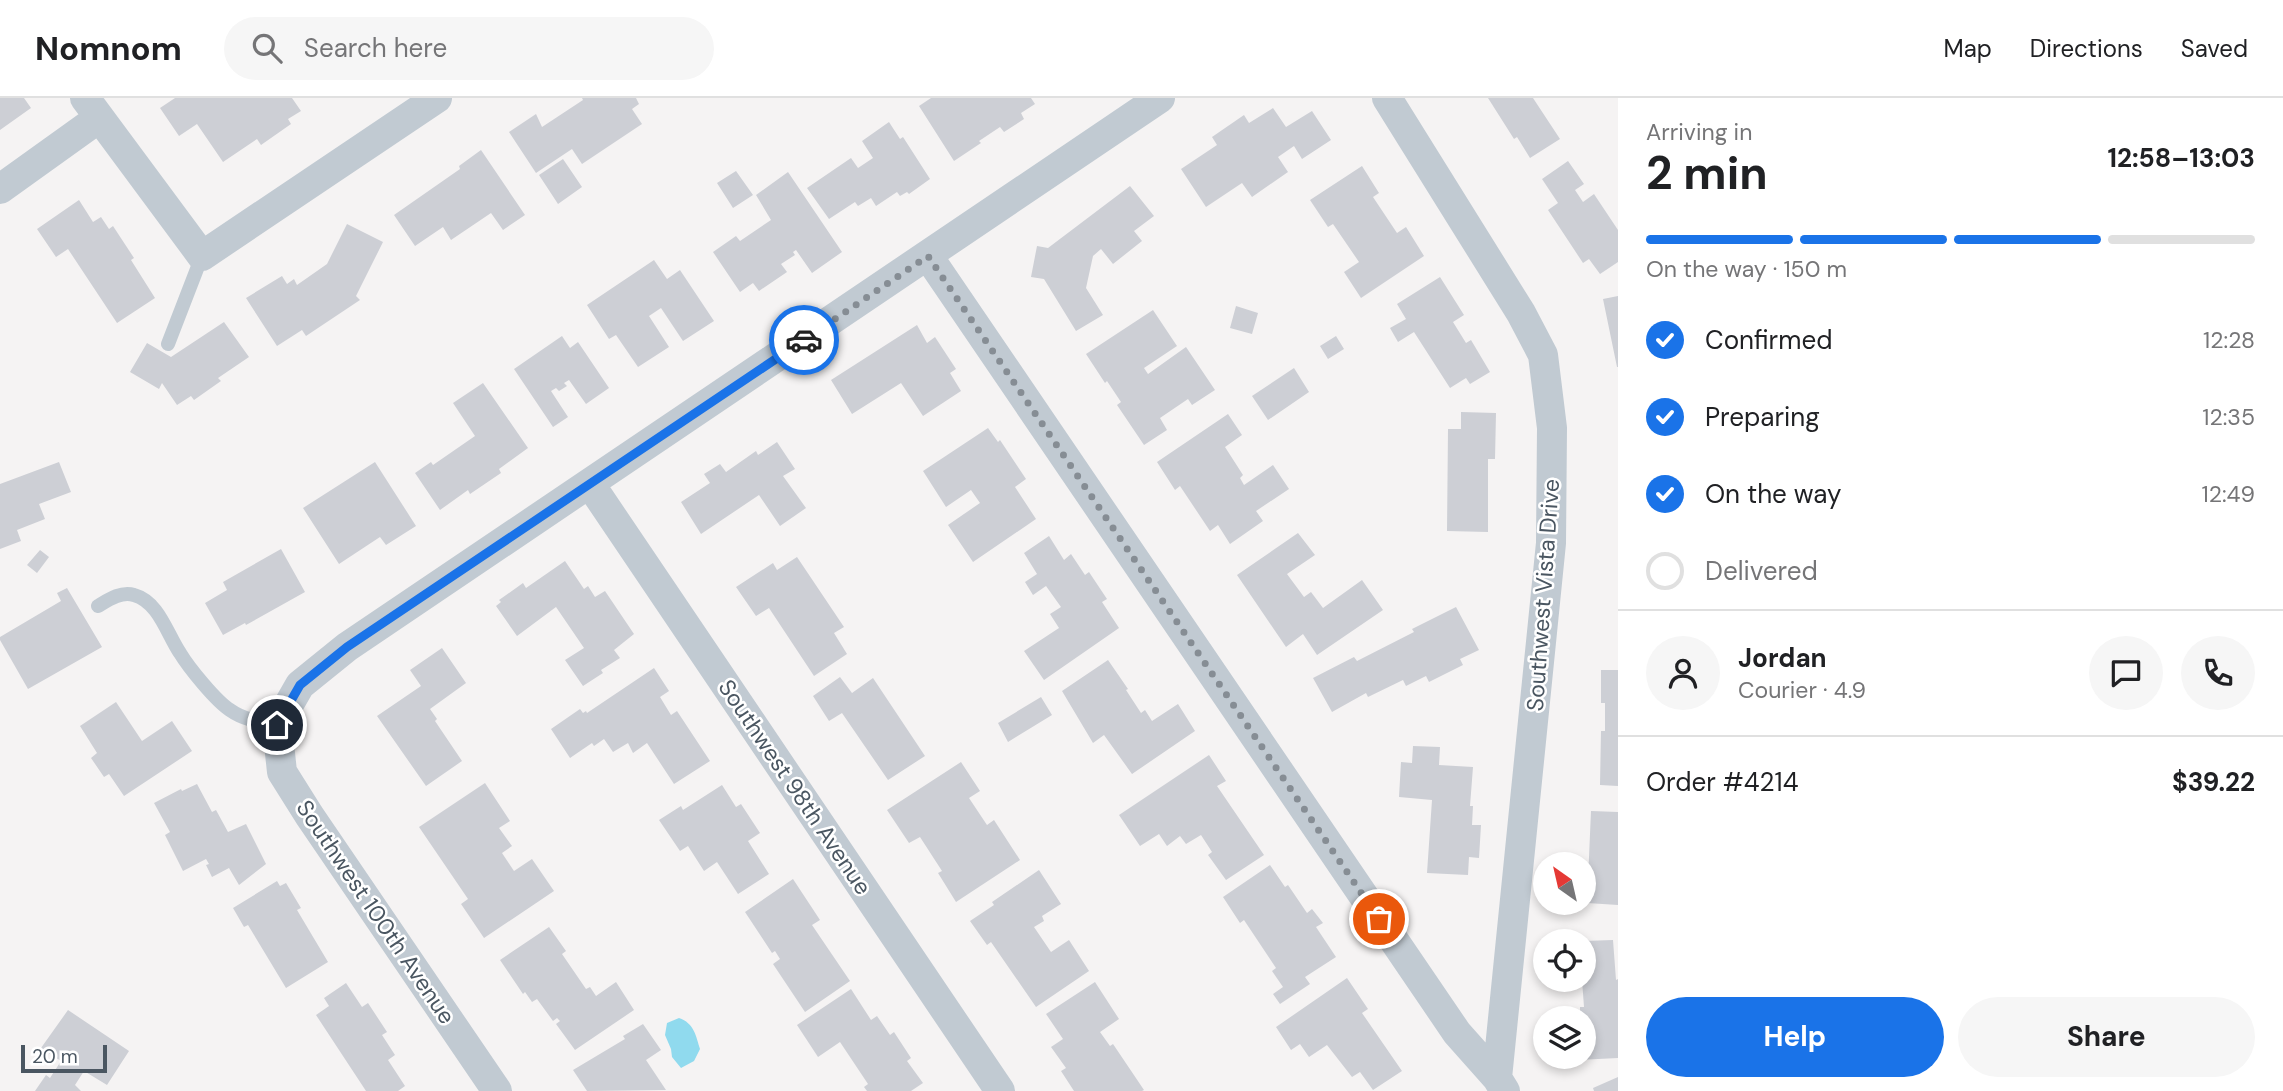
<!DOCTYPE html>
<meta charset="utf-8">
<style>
body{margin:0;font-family:"DM Sans",sans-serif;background:#f6f6f6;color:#202124;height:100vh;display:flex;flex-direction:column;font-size:26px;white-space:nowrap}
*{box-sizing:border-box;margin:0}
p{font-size:23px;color:#757577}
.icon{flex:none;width:38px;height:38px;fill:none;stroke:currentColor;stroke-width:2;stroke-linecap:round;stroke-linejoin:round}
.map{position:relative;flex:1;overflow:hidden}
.sheet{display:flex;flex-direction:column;background:#fff;width:665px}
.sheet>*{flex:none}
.needle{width:46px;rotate:326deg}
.controls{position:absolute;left:1533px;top:754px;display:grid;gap:14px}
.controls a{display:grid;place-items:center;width:63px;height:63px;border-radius:50%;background:#fff;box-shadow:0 4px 10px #0003;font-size:35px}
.scale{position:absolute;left:21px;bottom:18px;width:86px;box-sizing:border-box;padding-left:7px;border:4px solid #4a5661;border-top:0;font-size:19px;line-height:24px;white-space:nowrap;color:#4a5661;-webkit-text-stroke:5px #fff;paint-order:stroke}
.pin{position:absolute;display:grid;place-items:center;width:60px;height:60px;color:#fff;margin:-30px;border:4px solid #fff;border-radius:50%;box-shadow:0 2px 7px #0007}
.courier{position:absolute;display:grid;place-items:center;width:70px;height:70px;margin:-35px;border:5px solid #1a73e8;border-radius:50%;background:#fff;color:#222;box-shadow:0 2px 9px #0007}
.summary em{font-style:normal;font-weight:700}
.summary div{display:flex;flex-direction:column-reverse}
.summary{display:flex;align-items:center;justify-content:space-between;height:119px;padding:0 28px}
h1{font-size:46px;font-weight:700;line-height:52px}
.bar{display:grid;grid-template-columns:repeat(4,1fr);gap:10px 7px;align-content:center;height:84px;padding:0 28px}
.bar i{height:9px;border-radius:5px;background:#e0e0e0}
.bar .active{background:#1a73e8}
.bar p{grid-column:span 4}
.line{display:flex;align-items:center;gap:18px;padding:0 28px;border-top:2px solid #e0e0e0}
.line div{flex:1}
.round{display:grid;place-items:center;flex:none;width:74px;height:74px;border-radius:37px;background:#f6f6f6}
ol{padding:0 28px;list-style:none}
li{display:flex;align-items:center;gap:21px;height:77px}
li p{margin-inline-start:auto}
li .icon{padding:7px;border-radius:50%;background:#1a73e8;color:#fff;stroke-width:4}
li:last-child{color:#757577}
li i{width:38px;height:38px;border:4px solid #e0e0e0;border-radius:50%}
.action{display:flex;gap:14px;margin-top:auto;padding:14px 28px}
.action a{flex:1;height:80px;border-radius:42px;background:#1a73e8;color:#fff;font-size:28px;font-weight:700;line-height:80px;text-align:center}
.action a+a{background:#f6f6f6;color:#202124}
header{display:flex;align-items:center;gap:42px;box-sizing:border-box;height:98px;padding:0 35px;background:#fff;border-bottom:2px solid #e0e0e0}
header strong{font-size:33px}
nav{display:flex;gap:38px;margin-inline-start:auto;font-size:24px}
.search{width:490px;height:63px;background:#f6f6f6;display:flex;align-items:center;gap:18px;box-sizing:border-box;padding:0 24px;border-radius:38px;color:#757577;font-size:26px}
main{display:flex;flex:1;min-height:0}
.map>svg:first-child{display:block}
</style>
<header>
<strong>Nomnom</strong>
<div class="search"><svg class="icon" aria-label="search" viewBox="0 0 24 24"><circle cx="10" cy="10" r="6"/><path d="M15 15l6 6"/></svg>Search here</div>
<nav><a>Map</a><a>Directions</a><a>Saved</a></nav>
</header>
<main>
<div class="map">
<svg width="1618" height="993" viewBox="0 0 1618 993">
<rect width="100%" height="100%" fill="#f5f3f3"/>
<!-- water -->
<path fill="#90daee" d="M679,920C694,925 696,938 700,951L694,963L681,970L672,959L671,951L665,937L667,925Z"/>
<!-- building -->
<path fill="#cdcfd5" d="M0,0H24L31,10L0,32Z
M175,0H292L301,13L288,21L291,26L261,47L257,41L223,64L197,26L179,38L160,10Z
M582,0H636L639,6L632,11L642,26L582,66L572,51L536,75L509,34L536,16L542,29L583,2Z
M931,0H1031L1035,6L1021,15L1024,21L1004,34L1000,29L979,43L981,45L954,63L919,8Z
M1488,0H1533L1560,41L1530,60L1517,39L1514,41Z
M1273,10L1286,29L1312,13L1331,42L1302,61L1294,48L1278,59L1288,74L1252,99L1242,85L1206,109L1181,71L1217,47L1212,39L1244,17L1249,25Z
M889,24L900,41L903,39L930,81L909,96L907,94L900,98L897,94L876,108L871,100L858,108L855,104L829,121L807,90L851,60L858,70L873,60L862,43Z
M481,52L525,117L503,132L491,115L451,142L443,129L415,148L394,117L460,71L459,68Z
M563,61L582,89L558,106L539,77Z
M1568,63L1584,86L1575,92L1583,104L1594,96L1618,132V164L1600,176L1589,161L1583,165L1548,112L1558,105L1542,81Z
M1362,68L1379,95L1373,99L1397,135L1406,129L1424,158L1361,200L1344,174L1359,164L1333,126L1328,129L1310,102Z
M736,73L753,97L733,110L717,85Z
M788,74L842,154L812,175L796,152L793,154L795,157L781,166L787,174L759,193L753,185L740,194L713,154L736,138L740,143L771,122L756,97Z
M1130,88L1154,118L1134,133L1142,143L1113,166L1101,151L1093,158L1086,190L1103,217L1076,233L1044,181L1031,179L1037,148L1048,150Z
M79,102L93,124L101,119L109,131L113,128L134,160L131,162L155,200L117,225L68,151L56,159L37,131Z
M347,126L383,144L356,198L360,202L306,238L302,232L277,248L246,200L282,178L287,186L294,181L297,187L327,166Z
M654,162L667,181L680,172L714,223L683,243L661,210L649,218L669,249L638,269L616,237L609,241L587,207Z
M1440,179L1464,217L1453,224L1466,245L1471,242L1490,274L1470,286L1466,280L1450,290L1414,234L1398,244L1390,230L1406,221L1397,206Z
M1618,198V269H1617L1603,201Z
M1236,208L1258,215L1252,236L1230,230Z
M1153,212L1177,248L1144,270L1148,276L1186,249L1215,292L1192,307L1188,301L1160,320L1167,332L1144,347L1117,307L1121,304L1107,283L1105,285L1086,256Z
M224,224L249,259L218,280L221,283L194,302L191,298L177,307L162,285L159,291L130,274L147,245L171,259Z
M917,227L927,245L935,239L956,271L950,275L961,293L923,318L901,285L852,316L831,282Z
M562,238L570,250L578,244L609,290L586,306L569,282L564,285L567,288L559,293L556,290L551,293L568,319L553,329L514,271Z
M1336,238L1344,251L1328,261L1320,248Z
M1294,270L1309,294L1268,322L1252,298Z
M483,285L528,350L499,371L501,375L470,396L468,392L440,412L415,375L431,364L433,367L475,338L453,305Z
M1461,314L1496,315L1495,361H1488V434L1447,433L1448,331H1461Z
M1228,316L1242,337L1225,349L1243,377L1240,380L1244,387L1273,367L1289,391L1256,413L1263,423L1230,446L1218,427L1210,433L1180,388L1175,392L1157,364Z
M988,330L998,344L1000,342L1026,381L1015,389L1036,421L973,464L948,427L980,405L971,392L946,409L923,373Z
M777,344L795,371L783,378L806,410L780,428L759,397L701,436L681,404L710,385L704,376L720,366L726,374L756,353L758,357Z
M59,364L71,394L39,406L45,421L17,432L21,443L0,451V386Z
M375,364L416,428L386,447L380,439L339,466L303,410Z
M1298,435L1315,457L1287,476L1304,499L1311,494L1323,510L1362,482L1383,512L1317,557L1303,536L1286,549L1237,477Z
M1049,438L1064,462L1071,456L1085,477L1089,474L1107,501L1102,504L1119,530L1044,582L1024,553L1059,530L1050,516L1061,509L1046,488L1033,497L1025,484L1037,476L1024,455Z
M281,451L305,494L246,527L245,525L223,537L205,505L227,492L223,484Z
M40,452L49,459L37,475L27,467Z
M797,459L844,529L834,535L847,556L814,578L769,510L756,518L736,489L773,465L777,472Z
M565,463L584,491L588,488L595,499L605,493L634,536L614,552L620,560L601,572L603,575L583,588L565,562L584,550L556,509L517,538L496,508L501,504L499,502L523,485L526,490Z
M67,490L102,549L28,591L0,542V539L61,503L57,495Z
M1456,509L1479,552L1460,561L1463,567L1429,584L1426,578L1406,588L1403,582L1368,599L1366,595L1332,614L1313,580L1354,559L1357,563L1414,534L1412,531Z
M442,550L466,585L430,611L437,621L435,623L462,663L426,688L377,618L421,588L410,572Z
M1108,562L1128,591L1126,592L1141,615L1145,612L1152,623L1178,606L1195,633L1132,676L1104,637L1093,645L1062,593Z
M654,570L669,593L660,599L671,617L677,613L710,663L674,686L647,645L633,655L628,645L613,654L604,641L594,648L592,645L570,660L551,631L580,611L583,615L586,613L587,615Z
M1601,572H1618V688L1600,687L1601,633H1605V605H1601Z
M840,579L852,595L873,580L925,658L888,682L842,615L829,623L813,598Z
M1041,599L1052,617L1008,644L998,625Z
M116,604L142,643L172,623L192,653L124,698L109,676L104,679L91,660L97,655L80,628Z
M1413,648L1440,649L1439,667L1473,669L1470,708H1473L1472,727H1481L1479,760L1469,759L1468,777L1427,775L1432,702L1399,699L1401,664L1412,665Z
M1209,657L1226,683L1217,688L1264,757L1226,782L1208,757L1212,754L1201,737L1186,746L1180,738L1167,748L1159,736L1140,748L1119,717Z
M961,664L980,693L969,700L987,727L994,722L1020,762L956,804L938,775L942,773L920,739L909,745L887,712Z
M485,685L510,723L499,730L512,748L502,755L514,773L532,761L554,793L484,840L461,806L468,801L419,729Z
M197,686L212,714L216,712L228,734L246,726L266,766L239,787L229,770L212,779L206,767L209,766L206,761L183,773L165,737L170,734L154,705L181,691L182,693Z
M722,687L736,709L741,706L760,735L748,743L769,776L738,796L717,764L704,773L688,748L680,753L659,722L681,708L683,712Z
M1591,713L1618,714V807L1587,805Z
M1270,767L1285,789L1288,787L1307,815L1312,811L1323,825L1316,829L1336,859L1305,879L1310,886L1280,906L1273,896L1283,889L1272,873L1276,870L1244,822L1240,825L1223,799Z
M1039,772L1061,806L1042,818L1044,823L1034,829L1051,854L1069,842L1089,873L1036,909L991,844L987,847L970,823L994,807L992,804Z
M793,781L820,822L812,827L850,883L805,914L773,866L780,861L775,853L772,855L745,814Z
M277,783L280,788L286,785L301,810L297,812L328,864L286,890L248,827L244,829L233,810Z
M549,829L566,853L562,856L586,891L590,889L596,898L616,884L634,912L575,952L556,926L560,923L557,920L553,923L537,901L532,904L525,894L523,896L500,862Z
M1613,842L1616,882L1618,881V960L1578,962V959H1584V920H1580V909H1584L1582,882H1584V843Z
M1347,880L1368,911L1362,915L1402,973L1373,992L1360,974L1352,979L1327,947L1309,959L1300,946L1291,952L1276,929Z
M1095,884L1119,921L1100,934L1110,948L1113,946L1144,992L1142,993H1074L1061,973L1066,970L1051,949L1063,941L1046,916Z
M346,885L362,909L368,905L387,934L382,937L395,957L388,962L405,988L398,993H366L316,917L329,908L324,900Z
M851,891L871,922L877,918L890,937L894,934L911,960L907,963L923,985L911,993H867L864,989L868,986L840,944L818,959L797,927Z
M68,912L129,953L107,987L84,973L75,987L81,993H35L46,977L50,980L61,963L41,950Z
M643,926L661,952L646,962L666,992L587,993L573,972L625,941L623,938Z
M1618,979V993H1594L1593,990Z"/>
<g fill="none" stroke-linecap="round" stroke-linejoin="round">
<!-- service -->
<path stroke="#c1cad2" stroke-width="14" d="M168,246L202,158
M98,508C108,502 121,493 134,497C159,504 167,536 180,555C189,570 216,603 230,612C244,622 260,624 277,627"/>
<!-- minor -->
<path stroke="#c1cad2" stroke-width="30" d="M85,0L202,158L437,0
M1387,0L1521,215L1543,257L1552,330L1551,445L1497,980L1505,993
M0,91L99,20
M928,158L1457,935L1497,980
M590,386L1000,993
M497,993L309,717L282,674L277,627L300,587L347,549L1160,0"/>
</g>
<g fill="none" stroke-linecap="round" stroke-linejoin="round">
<!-- done -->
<path stroke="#868d94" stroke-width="7" stroke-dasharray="0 12.6" d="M804,242L928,158L1379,821"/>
<!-- route -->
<path stroke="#1a73e8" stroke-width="9" d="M277,627L300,587L347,549L804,242"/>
</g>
<g text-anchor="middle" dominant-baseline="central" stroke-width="5" stroke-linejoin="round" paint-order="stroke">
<!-- street labels -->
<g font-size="23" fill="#4a5661" stroke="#fff">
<text transform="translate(1543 497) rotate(-86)">Southwest Vista Drive</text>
<text transform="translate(795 689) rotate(56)">Southwest 98th Avenue</text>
<text transform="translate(376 814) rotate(56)">Southwest 100th Avenue</text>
</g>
</g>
</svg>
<div class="controls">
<a><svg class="needle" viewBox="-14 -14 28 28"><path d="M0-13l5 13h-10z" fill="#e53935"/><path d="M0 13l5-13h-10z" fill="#757577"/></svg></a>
<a><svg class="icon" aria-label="locate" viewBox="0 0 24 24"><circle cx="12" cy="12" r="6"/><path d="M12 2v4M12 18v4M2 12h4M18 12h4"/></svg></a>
<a><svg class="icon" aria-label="layers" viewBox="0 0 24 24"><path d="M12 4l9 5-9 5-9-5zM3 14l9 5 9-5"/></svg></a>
</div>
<div class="scale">20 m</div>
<div class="pin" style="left:1379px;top:821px;background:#ea580c"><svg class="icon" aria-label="bag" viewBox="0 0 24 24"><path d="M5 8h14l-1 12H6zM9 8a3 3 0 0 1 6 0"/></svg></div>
<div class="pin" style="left:277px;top:627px;background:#1f2937"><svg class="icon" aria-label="home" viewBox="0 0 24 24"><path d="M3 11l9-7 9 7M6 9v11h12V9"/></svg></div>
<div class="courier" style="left:804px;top:242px"><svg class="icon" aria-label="car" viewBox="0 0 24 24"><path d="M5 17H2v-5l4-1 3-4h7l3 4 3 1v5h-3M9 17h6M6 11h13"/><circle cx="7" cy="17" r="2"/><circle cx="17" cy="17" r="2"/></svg></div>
</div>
<section class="sheet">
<div class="summary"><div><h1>2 min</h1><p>Arriving in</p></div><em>12:58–13:03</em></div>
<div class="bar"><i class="active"></i><i class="active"></i><i class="active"></i><i></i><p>On the way · 150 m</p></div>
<ol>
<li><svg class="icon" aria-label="check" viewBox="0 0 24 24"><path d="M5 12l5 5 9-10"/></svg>Confirmed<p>12:28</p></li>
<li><svg class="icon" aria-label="check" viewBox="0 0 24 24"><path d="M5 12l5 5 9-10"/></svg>Preparing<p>12:35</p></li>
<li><svg class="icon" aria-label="check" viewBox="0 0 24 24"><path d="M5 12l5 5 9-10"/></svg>On the way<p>12:49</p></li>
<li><i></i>Delivered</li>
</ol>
<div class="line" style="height:126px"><a class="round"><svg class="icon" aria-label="person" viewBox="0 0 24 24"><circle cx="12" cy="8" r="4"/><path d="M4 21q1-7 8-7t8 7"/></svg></a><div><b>Jordan</b><p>Courier · 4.9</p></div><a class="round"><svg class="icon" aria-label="chat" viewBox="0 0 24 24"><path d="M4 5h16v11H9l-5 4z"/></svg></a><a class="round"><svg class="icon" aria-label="phone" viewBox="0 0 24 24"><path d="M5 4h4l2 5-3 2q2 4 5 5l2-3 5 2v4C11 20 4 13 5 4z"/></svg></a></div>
<div class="line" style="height:91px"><div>Order #4214</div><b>$39.22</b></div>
<div class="action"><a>Help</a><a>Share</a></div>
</section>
</main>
